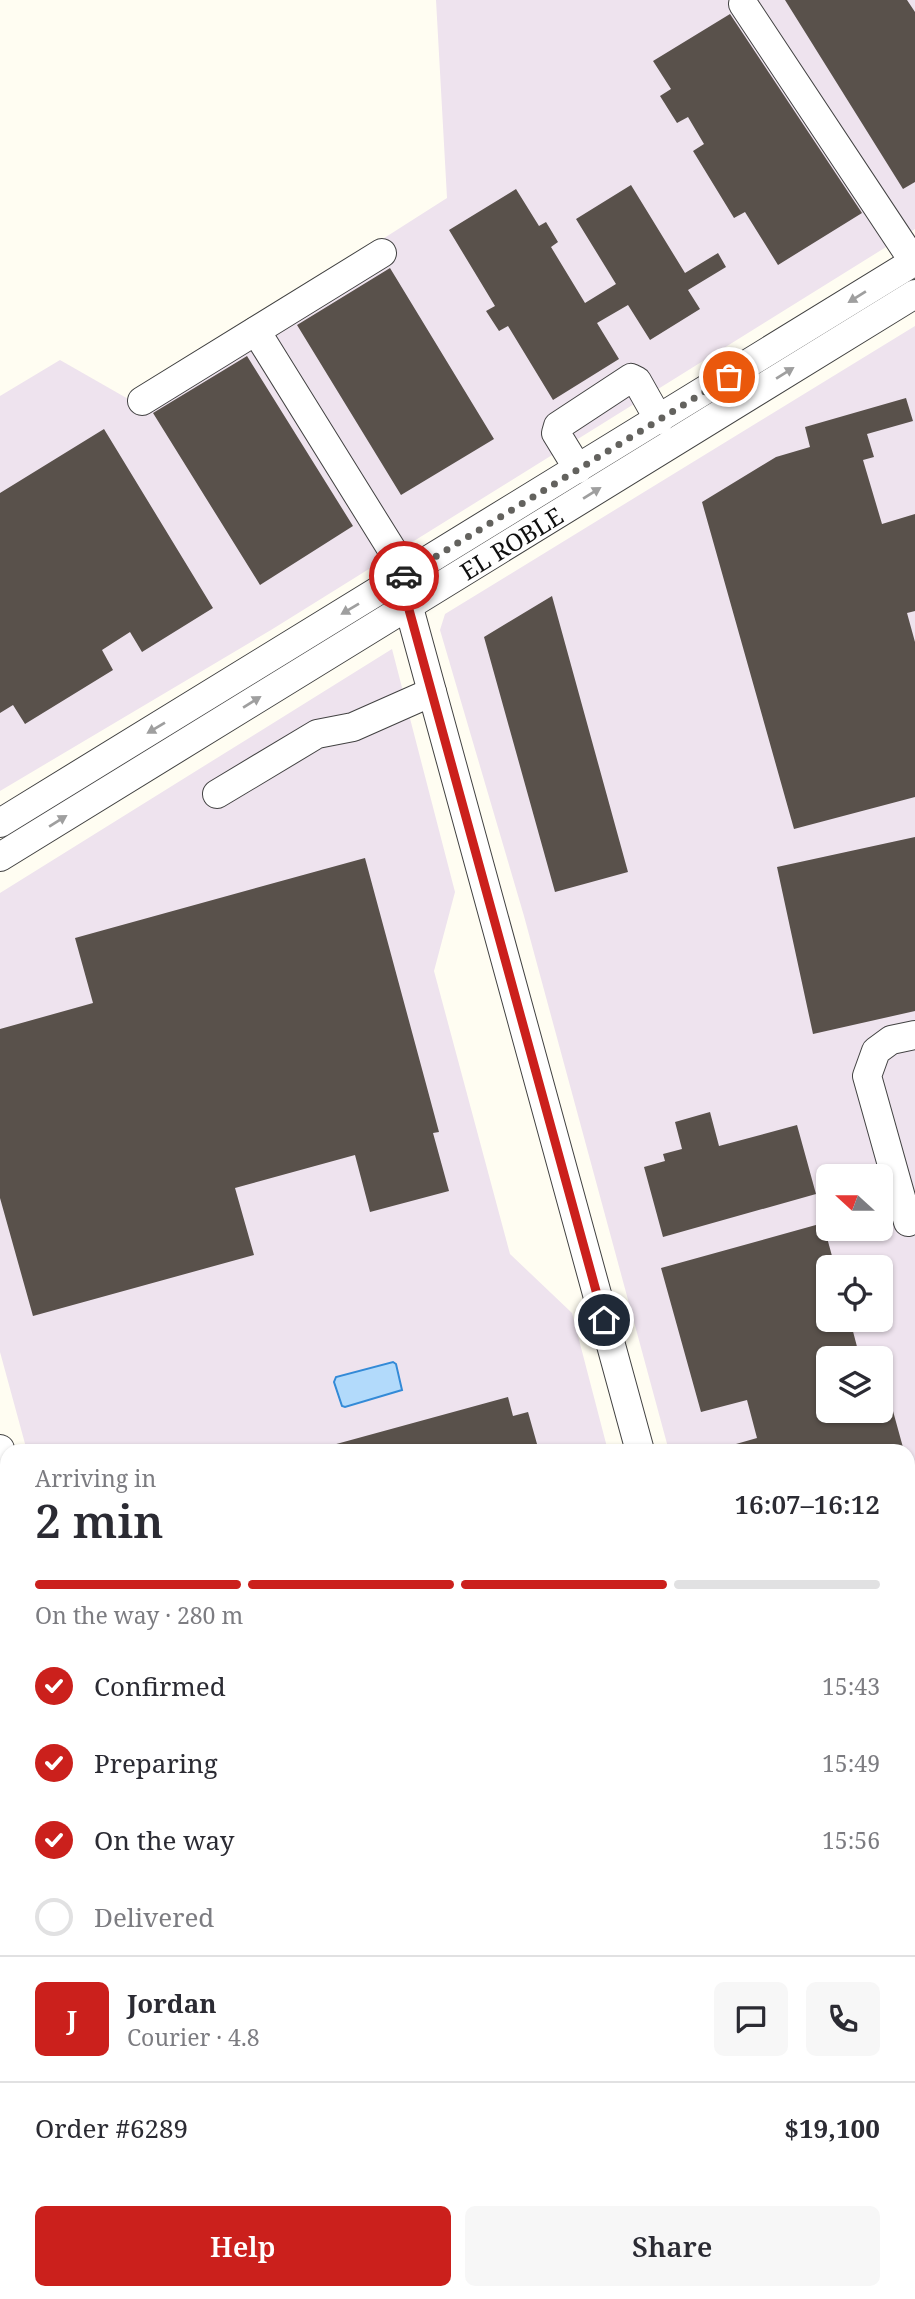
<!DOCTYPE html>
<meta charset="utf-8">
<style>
body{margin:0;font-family:"Noto Serif",serif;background:#f7f7f7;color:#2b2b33;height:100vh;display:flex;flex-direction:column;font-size:26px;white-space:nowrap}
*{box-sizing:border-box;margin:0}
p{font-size:23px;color:#7c7c81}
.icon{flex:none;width:38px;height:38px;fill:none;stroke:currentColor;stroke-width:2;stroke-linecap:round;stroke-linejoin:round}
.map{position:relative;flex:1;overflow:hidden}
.panel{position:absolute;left:0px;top:1444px;width:915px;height:856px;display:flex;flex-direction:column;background:#fff;border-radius:21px 21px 0 0;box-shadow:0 2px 5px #0004}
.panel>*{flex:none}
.needle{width:46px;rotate:291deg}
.buttons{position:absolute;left:816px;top:1164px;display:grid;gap:14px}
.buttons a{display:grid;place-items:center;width:77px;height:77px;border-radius:10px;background:#fff;box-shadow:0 2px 5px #0004;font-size:35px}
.pin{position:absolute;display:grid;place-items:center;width:60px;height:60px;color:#fff;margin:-30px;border:4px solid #fff;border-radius:50%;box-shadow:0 2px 7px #0007}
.courier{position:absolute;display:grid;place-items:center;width:70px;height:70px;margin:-35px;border:5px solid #cb201c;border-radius:50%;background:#fff;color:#222;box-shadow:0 2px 9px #0007}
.overview em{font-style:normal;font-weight:600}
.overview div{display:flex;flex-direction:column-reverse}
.overview{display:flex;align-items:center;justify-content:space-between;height:119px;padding:0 35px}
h1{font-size:46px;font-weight:600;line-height:52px}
.bar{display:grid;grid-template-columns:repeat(4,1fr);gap:10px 7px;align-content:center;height:84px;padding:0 35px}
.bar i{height:9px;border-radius:5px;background:#e1e1e2}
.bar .current{background:#cb201c}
.bar p{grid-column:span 4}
.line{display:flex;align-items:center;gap:18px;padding:0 35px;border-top:2px solid #e1e1e2}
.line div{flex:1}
.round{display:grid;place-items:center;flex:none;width:74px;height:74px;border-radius:10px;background:#f7f7f7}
ol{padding:0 35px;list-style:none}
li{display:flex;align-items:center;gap:21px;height:77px}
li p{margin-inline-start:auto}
li .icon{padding:7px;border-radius:50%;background:#cb201c;color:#fff;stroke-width:4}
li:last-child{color:#7c7c81}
li i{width:38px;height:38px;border:4px solid #e1e1e2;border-radius:50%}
.button{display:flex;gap:14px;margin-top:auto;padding:14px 35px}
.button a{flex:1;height:80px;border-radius:10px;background:#cb201c;color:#fff;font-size:28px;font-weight:600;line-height:80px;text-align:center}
.button a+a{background:#f7f7f7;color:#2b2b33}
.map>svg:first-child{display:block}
</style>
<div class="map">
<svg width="915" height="2299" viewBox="0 0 915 2299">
<rect width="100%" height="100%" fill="#fffdf2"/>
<!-- industrial -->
<path fill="#eee3ee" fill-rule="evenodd" d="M436,0H915V229L271,630L0,791V396L60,360L130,400L447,198Z
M915,326V2299H899L897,2293L908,2292V1451H669L524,916L440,630L445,614ZM828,1176H880V1228H828ZM828,1267H880V1320H828ZM828,1358H880V1410H828Z
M392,649L455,892L434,971L510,1254L572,1313L608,1451H27L0,1352V893Z
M0,1655L7,1681V2292H172L173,2299H0Z
M838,2293L840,2299H259L257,2293Z"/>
<!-- water -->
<path fill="#b2dafb" stroke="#338ad7" stroke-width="2" d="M393,1362L396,1364L402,1390L345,1407L342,1406L334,1382L336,1377Z"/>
<!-- building -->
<path fill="#59514b" d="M785,0H907L915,12V182L903,189Z
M730,14L862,213L778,265L745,212L734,218L693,151L704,144L688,117L677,123L660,96L671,89L653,61Z
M631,185L685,273L718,253L726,267L688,290L700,309L650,340L628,305L597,323L619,359L553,400L508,326L499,331L486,311L495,306L449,230L516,189L539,226L546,222L558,242L551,247L585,303L616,284L576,219Z
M390,268L494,439L401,495L297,325Z
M247,356L353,526L260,585L153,413Z
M906,398L913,421L867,434L874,457L863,460L882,524L915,514V611L907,613L915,642V797L794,829L702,502L776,457L810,447L805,427Z
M104,429L213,608L142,652L130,632L102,650L113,670L25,724L13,705L0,713V493Z
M552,596L628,872L555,892L484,637Z
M915,837V1011L813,1034L777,867Z
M365,858L439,1132L433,1133L449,1191L370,1212L355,1155L235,1188L254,1255L33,1316L0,1198V1029L93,1003L75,938Z
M710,1112L719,1146L797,1125L816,1194L663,1237L644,1167L665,1161L663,1154L682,1149L675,1122Z
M823,1223L835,1267H828V1320H850L860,1358H828V1410H880V1383L885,1382L904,1451H730L729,1446L757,1438L747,1400L701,1412L661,1268Z
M508,1397L513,1416L528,1412L539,1451H330L329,1446Z"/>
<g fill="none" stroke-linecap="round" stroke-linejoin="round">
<!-- minor casing -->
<g stroke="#424242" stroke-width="30">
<g id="minor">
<path d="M743,4L914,262"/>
<path d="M256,331L394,553L640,1451"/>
<path d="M142,401L382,253"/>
<path d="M578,469L556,433L558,426L631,378L637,381L659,420"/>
<path d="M217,794L317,734L353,727L432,692"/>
<path d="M0,823L915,261"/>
<path id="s1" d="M0,857L915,294"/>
<path d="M908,1222L867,1076L876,1051L891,1040L915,1035"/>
<path d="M0,1449L7,1474"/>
<path d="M0,1550L7,1576"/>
<path d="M0,2196L7,2194"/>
<path d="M0,2224L7,2222"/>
<path d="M199,2292L201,2299"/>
<path d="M226,2292L228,2299"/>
<path d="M870,2292L872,2299"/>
</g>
</g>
<!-- minor -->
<use href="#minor" stroke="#fff" stroke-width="28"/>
</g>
<!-- one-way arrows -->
<defs><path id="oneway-solid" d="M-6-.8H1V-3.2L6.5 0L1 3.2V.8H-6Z" transform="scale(1.75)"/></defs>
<g fill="#9f9f9f">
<use href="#oneway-solid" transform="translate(857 297) rotate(148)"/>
<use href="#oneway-solid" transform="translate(785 373) rotate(-32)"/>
<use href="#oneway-solid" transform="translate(592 493) rotate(-32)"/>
<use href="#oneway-solid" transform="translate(350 609) rotate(149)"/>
<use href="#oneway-solid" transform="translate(252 702) rotate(-32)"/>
<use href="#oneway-solid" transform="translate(156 728) rotate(149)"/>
<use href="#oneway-solid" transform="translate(58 821) rotate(-32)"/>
</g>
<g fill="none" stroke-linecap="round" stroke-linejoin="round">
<!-- done -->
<path stroke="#63625e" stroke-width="7" stroke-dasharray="0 12.6" d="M404,576L729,377"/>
<!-- route -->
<path stroke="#cb201c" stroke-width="9" d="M404,576L401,578L408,606L604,1320"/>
</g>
<g text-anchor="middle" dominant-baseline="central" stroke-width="7" stroke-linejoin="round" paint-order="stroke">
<!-- street labels -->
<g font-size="24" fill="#0f0f0f" stroke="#fff">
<text stroke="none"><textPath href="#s1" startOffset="600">EL ROBLE</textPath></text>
</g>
</g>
</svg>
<div class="buttons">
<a><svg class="needle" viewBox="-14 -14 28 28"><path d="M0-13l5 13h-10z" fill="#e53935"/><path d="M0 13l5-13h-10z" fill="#7c7c81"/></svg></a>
<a><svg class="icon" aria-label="locate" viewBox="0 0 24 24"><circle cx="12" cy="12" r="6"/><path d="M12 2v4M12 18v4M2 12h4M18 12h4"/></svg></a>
<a><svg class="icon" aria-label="layers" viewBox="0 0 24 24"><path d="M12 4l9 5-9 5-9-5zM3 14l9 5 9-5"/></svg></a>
</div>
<div class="pin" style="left:729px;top:377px;background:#ea580c"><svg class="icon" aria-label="bag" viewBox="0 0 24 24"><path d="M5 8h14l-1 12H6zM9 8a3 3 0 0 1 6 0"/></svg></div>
<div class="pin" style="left:604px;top:1320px;background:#1f2937"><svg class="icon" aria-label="home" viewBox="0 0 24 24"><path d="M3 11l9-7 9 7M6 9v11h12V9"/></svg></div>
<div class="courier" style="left:404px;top:576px"><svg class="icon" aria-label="car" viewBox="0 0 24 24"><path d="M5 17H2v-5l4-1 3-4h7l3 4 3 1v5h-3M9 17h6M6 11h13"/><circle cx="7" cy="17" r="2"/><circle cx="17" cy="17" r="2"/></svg></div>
<section class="panel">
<div class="overview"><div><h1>2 min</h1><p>Arriving in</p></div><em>16:07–16:12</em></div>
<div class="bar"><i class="current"></i><i class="current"></i><i class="current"></i><i></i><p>On the way · 280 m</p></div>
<ol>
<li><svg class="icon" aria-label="check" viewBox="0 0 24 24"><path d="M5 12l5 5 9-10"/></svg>Confirmed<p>15:43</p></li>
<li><svg class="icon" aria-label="check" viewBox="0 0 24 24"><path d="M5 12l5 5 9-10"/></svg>Preparing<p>15:49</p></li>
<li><svg class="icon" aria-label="check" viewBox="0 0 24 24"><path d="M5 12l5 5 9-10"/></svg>On the way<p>15:56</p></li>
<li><i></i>Delivered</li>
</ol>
<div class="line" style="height:126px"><b class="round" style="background:#cb201c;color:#fff">J</b><div><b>Jordan</b><p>Courier · 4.8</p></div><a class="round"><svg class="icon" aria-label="chat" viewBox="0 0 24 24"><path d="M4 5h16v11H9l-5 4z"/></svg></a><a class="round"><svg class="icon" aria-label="phone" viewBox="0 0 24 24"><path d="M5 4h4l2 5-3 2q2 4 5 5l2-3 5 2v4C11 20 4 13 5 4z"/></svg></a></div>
<div class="line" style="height:91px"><div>Order #6289</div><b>$19,100</b></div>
<div class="button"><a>Help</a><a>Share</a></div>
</section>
</div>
